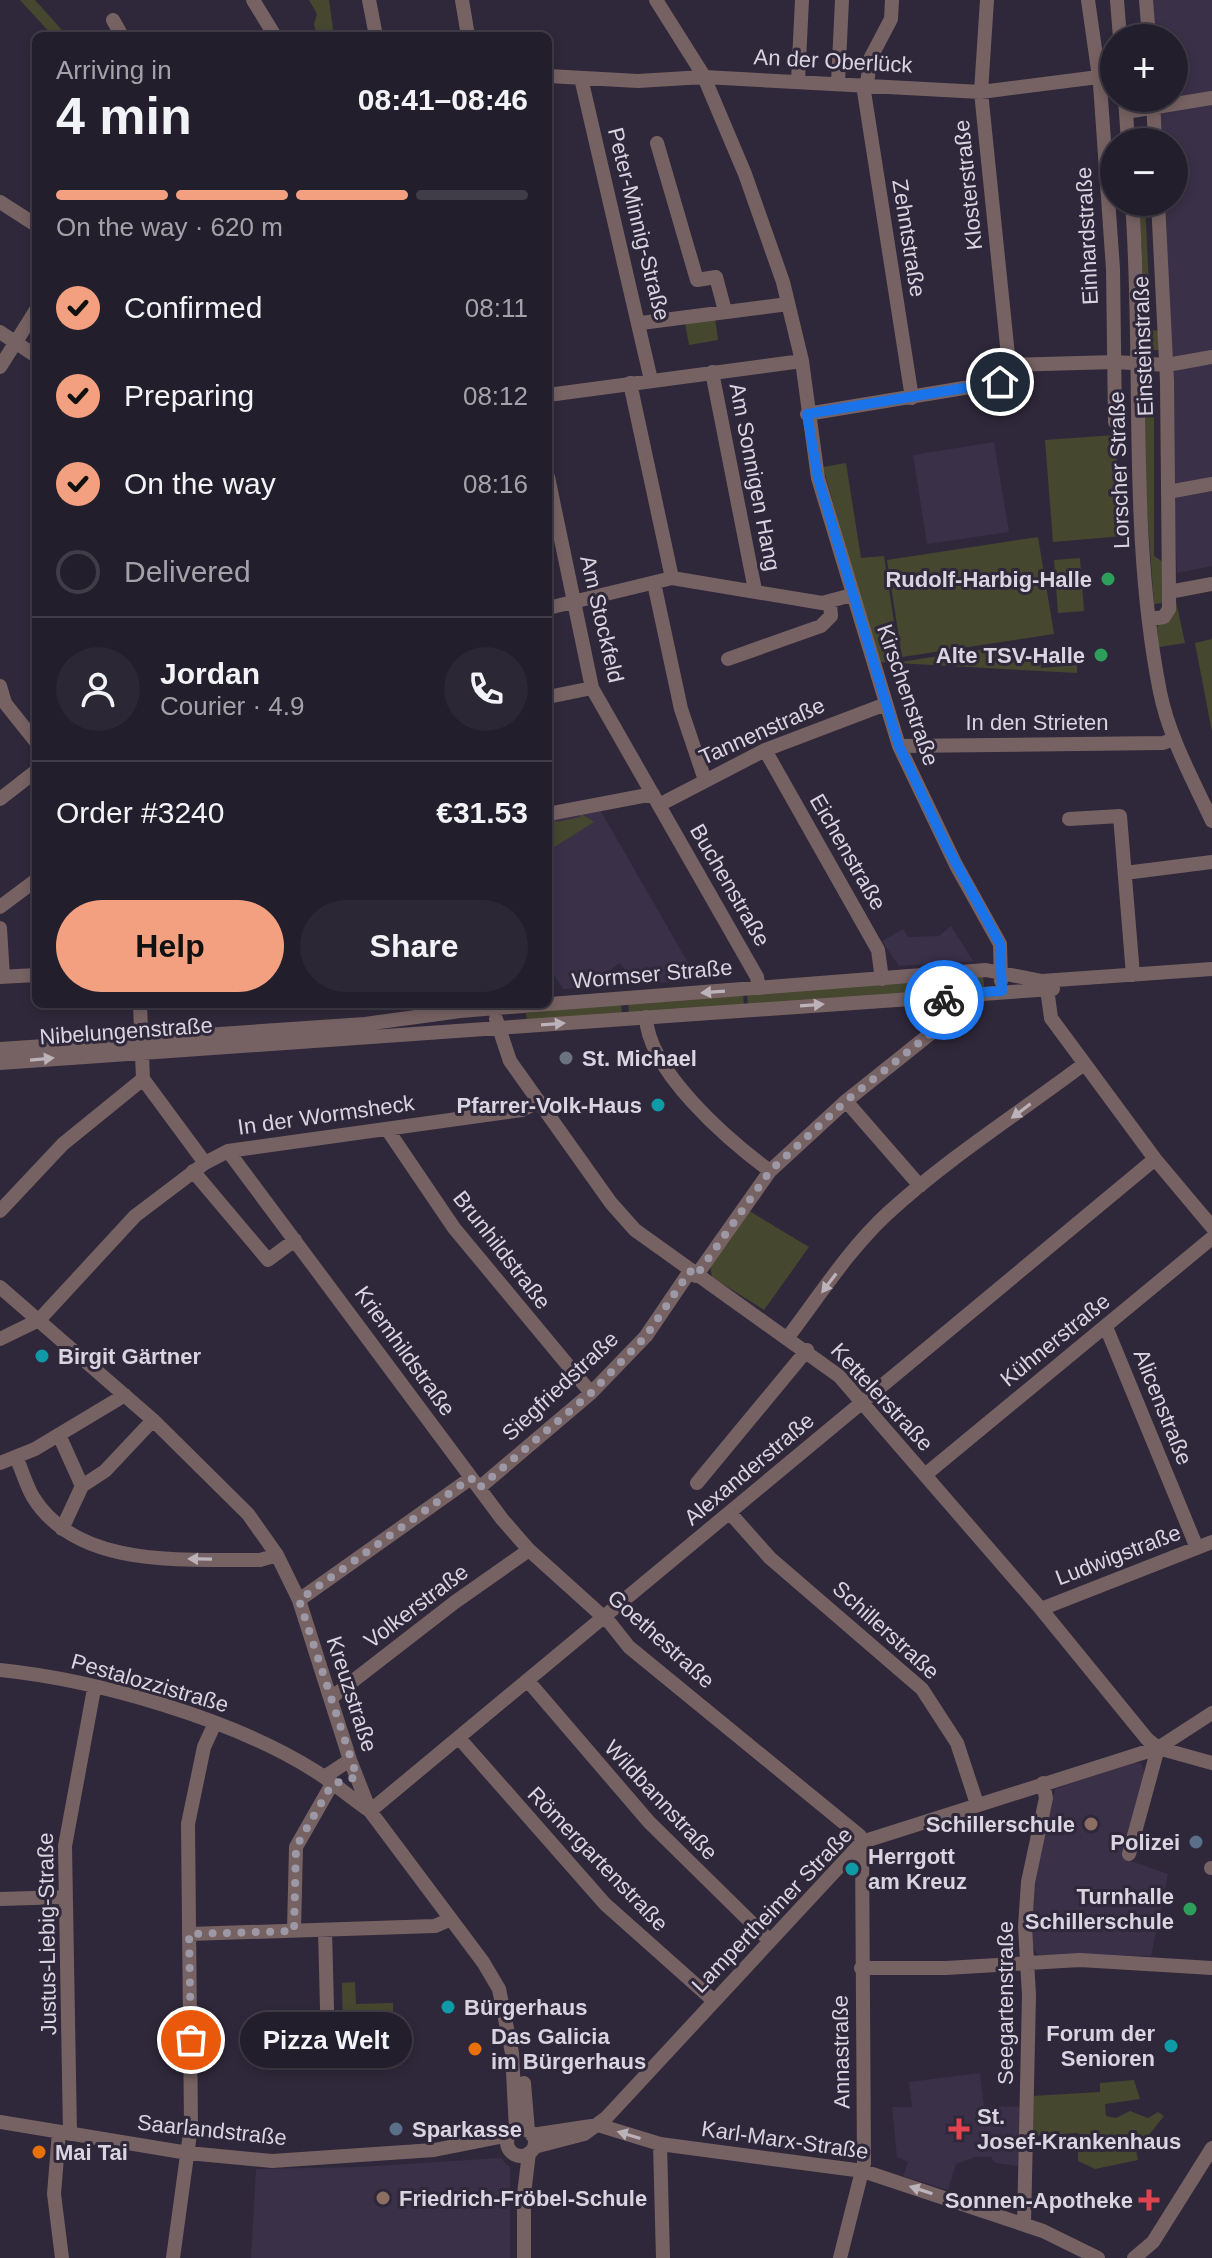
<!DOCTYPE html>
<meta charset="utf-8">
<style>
body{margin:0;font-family:Arial,sans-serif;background:#2b2734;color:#f1f3f6;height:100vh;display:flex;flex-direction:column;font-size:30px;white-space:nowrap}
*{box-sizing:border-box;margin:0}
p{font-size:26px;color:#a3a2a9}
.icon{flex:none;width:44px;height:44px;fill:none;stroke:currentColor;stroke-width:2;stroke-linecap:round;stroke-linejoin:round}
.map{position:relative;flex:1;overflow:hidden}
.sheet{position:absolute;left:32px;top:32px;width:520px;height:976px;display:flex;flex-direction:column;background:#231e2c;border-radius:12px;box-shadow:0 4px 12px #0003,0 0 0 2px #403c48}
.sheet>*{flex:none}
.buttons{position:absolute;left:1100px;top:24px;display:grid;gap:16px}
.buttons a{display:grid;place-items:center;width:88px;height:88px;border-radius:50%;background:#231e2c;box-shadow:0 4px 12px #0003,0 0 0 2px #403c48;font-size:40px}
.pin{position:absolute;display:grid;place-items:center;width:68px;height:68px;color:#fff;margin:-34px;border:4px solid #fff;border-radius:50%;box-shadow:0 2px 8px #0007}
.courier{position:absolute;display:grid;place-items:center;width:80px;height:80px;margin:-40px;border:6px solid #1a73e8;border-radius:50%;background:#fff;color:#222;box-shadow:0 2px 10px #0007}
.bubble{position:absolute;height:56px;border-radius:28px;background:#231e2c;box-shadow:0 4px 12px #0003,0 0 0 2px #403c48;font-size:26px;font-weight:600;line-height:56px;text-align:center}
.summary em{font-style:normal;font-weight:600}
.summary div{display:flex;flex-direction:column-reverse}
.summary{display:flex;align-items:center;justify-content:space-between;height:136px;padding:0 24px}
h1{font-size:52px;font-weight:600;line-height:60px}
.bar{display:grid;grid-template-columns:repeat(4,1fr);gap:12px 8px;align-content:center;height:96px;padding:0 24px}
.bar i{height:10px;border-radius:6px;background:#403c48}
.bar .selected{background:#f2a080}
.bar p{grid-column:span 4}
.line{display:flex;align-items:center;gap:20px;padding:0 24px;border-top:2px solid #403c48}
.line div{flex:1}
.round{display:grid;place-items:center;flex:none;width:84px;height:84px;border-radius:42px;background:#2b2734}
ol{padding:0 24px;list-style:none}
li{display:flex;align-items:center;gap:24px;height:88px}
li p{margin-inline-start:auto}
li .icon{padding:8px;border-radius:50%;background:#f2a080;color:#111;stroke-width:4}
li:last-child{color:#a3a2a9}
li i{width:44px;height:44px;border:4px solid #403c48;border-radius:50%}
.cta{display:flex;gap:16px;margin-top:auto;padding:16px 24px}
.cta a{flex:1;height:92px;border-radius:48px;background:#f2a080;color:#111;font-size:32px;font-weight:600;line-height:92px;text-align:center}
.cta a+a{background:#2b2734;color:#f1f3f6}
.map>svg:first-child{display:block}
</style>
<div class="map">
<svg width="1212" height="2258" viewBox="0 0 1212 2258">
<rect width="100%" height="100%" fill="#2f283a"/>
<!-- built -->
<path fill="#3a3048" d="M1150,0H1212V566L1177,573L1161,202H1174V142H1158L1156,98H1174V38H1152Z
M994,442L1009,532L927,544L913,455Z
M599,808L698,980L635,985L620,963L584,988L563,989L548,966V817Z
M951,926L973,961L899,966L882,941L903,929L908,937L939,936Z
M1134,1762L1142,1764L1145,1777L1125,1859L1168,1874L1151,1956L1038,1955L1031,1943L1033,1883L1055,1789Z
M980,2073L984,2107L1024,2106L1018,2166L995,2163L991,2157H975L956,2164L948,2190L903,2176L908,2162L897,2157L892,2107H912L909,2082Z
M501,2158L510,2168V2258H251L256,2169L359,2167Z"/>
<!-- green -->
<path fill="#45482e" d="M20,0H35L62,30L53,36Z
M309,0H329L334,36H317L314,24L317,14Z
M1139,202H1145L1151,330L1159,331L1160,350H1148L1146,334Z
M715,318L718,340L689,345L685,323Z
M1145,383H1154V556L1163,562V603L1154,604L1145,482Z
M1115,435L1123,536L1053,542L1045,440Z
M846,463L861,558L884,556L900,662L1010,645L1011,660L1040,659L1041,668L1077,665V673L878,662L823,467Z
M1038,537L1054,634L902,657L887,560Z
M1080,558L1084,611L1058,613L1054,560Z
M1176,601L1185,643L1159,647L1157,627Z
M1212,639V732L1195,643Z
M577,811L594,822L551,849L548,824L553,822L549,817L557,822L581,817Z
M983,973L984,987L923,995L922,978Z
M919,979L920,995L748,1008L747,991Z
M743,992L744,1008L629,1016L628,1000Z
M621,1001L622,1016L527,1023L526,1013Z
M746,1209L809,1247L764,1310L712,1277L710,1265Z
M355,1982L356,2004L393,2003V2030L343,2031L342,1983Z
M386,2033V2050L357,2051L356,2034Z
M1134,2080L1140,2099L1105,2104L1106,2116L1116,2118L1130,2111L1148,2118L1158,2112L1164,2116L1145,2140L1135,2146L1138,2160L1095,2169L1078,2161V2133L1031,2136L1032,2096L1100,2092V2083Z"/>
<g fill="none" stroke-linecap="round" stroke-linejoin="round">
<!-- minor -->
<path stroke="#776263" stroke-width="14" d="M253,0L275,36
M369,0L376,36
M462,0L468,36
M656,0L707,81
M987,0L981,92L1009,365
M1088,0L1100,84L1113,269L1115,422
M1117,0L1120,38
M1146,0L1149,38
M113,20L122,36
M548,76L638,81L704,77L981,92L1114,75
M704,77L745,174L783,282L802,361L818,478L899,746L956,865L1000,944L1001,981
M581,78L651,380
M798,81L802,0
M838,83L842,0
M863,85L912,398
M867,85L870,59L891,19L892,0
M1125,98L1128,142
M1153,98L1155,142
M1126,112L1212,98
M657,143L697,280L716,277L725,311
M0,202L36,225
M1132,202C1144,365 1128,531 1160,692C1169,737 1193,780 1212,821
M641,323L788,304
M0,332L36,356
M0,367L36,310
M712,372L755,590
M630,383L672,578
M548,395L802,361
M807,414L1000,382L1005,378L1009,365L1115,362L1167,365L1212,357
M548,477L592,688L757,977L759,988
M1168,492L1212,484
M654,583L681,709L705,780
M1169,592L1212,584
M548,608L672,578L822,603L852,595
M1150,619L1164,617L1169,609V592L1167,381L1158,202
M728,659L821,626L831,616L830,602
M0,686L5,703L36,742
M548,697L592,688
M899,746L1163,743L1174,739
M765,750L878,950L882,979
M0,799L36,771
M659,805L765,750L886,704
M548,814L653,794
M1069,819L1120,816L1133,975
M1125,873L1212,862
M0,907L36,880
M0,928L3,977
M0,977L36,975
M1046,981L1051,1018L1155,1159L1212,1227
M140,1004L143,1079L205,1163
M646,1017C648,1071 728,1140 770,1171
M496,1019L510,1061L611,1203L635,1230L839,1376L1041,1609L1147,1739L1158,1748L1212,1763
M0,1049L365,1024L460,1011L986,970L1042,981L1212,969
M0,1063L1053,989
M846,1101L920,1186
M387,1129L454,1228L591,1393
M228,1151L502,1519L529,1550L610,1623L629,1647L860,1836L862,1842
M193,1171L268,1260L295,1240
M0,1211L63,1144L143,1079
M696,1276L770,1171L846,1101L940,1026L944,995
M0,1287L153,1420L248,1514L277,1555L299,1600L350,1760L370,1811L483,1962L499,1989L512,2053L516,2130
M1106,1327L1197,1548
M788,1337C820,1295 849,1249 888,1213C948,1158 1019,1113 1084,1064
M0,1339L39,1320L135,1216L205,1163L228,1151L522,1110L539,1101
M59,1435L82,1486
M16,1457C22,1470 26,1485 33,1497C78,1570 187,1559 260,1560L277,1555
M0,1463L35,1449L125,1395
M925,1475L1212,1238
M697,1483L807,1350
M479,1488L591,1393L646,1336L690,1271
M730,1513L770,1558L922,1689L957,1743L977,1804
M62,1529L82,1486L105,1471L153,1420
M299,1600L471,1478
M1041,1609L1212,1542
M0,1670C97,1680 233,1719 315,1771C334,1783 351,1798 370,1811
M528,1681L649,1822L770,1941
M331,1698L455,1602L529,1550
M459,1738L605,1904L714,2001
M324,1777L350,1760
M370,1811L1155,1159
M1129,1854L1158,1748
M1211,1868H1212
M0,1899L65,1897
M325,1930L328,2047
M294,1931L296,1847L332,1784
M189,1934L435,1926L451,1919
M861,1968H946L1080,1960L1212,1968
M524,2083L528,2131
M0,2122L188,2153L272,2161L434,2150L509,2135
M507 2142a14 14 0 1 1 28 0a14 14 0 1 1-28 0Z
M59,2132L54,2194L62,2258
M70,2134L65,1846L94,1689
M532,2135L598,2125L660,2144L863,2171L1043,2231L1098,2258
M660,2144L663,2258
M534,2147L584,2134L606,2118L862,1842L1158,1748L1212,1713
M1024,2224L1029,1995L1025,1927L1028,1882L1046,1798L1043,1783
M173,2258L191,2126L188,1824L204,1747L215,1723
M524,2258V2194L529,2153
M840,2258L864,2163L862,1842
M1134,2258L1153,2242L1212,2148"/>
</g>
<!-- one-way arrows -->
<defs><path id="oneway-solid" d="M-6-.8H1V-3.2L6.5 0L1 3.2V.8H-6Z" transform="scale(2)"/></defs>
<g fill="#bbb2ba">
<use href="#oneway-solid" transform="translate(713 992) rotate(176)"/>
<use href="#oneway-solid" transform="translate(812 1005) rotate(-4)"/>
<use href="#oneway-solid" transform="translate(553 1024) rotate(-4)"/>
<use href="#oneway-solid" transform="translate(42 1059) rotate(-5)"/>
<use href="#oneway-solid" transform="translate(1021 1111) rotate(143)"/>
<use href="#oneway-solid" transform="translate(829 1283) rotate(127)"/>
<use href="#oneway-solid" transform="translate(200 1559) rotate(-179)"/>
<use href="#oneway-solid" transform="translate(629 2135) rotate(-163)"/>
<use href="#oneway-solid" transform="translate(921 2190) rotate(-162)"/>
</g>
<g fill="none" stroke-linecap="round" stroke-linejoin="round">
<!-- done -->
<path stroke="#9d98a6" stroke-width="8" stroke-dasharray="0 14.4" d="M191,2040L189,1934L294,1931L296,1847L332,1784L357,1777L299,1600L471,1478L479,1488L591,1393L646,1336L690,1271L696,1276L770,1171L846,1101L940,1026L944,1000"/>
<!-- route -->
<path stroke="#1a73e8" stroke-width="10" d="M944,1000V995L1002,991L1000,944L946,845L899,746L818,478L807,414L1000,382"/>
</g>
<!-- markers -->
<g fill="#2e9e5b" stroke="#2f283a" stroke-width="3">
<circle cx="1108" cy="579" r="8"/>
<circle cx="1101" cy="655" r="8"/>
<circle cx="1190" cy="1909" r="8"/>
</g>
<circle fill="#6b7280" stroke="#2f283a" stroke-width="3" cx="566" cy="1058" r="8"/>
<g fill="#0f9aa8" stroke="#2f283a" stroke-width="3">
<circle cx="658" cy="1105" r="8"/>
<circle cx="42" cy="1356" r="8"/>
<circle cx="852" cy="1869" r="8"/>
<circle cx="448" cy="2007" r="8"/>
<circle cx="1171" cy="2046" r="8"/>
</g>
<g fill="#8d6e63" stroke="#2f283a" stroke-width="3">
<circle cx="1091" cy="1824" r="8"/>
<circle cx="383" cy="2198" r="8"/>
</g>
<g fill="#5c6f8a" stroke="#2f283a" stroke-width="3">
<circle cx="1196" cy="1842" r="8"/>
<circle cx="396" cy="2129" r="8"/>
</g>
<g fill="#e8710a" stroke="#2f283a" stroke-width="3">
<circle cx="475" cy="2049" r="8"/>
<circle cx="39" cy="2152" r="8"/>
</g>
<g fill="#e0444e" stroke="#2f283a" stroke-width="3">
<path d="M955 2117h8v8h8v8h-8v8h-8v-8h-8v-8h8z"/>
<path d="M1145 2188h8v8h8v8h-8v8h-8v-8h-8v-8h8z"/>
</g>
<g text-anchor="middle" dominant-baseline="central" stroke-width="6" stroke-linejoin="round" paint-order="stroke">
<!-- street labels -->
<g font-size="22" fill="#d8d4e0" stroke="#2f283a">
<text transform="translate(833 61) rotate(3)">An der Oberlück</text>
<text transform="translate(968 185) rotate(-96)">Klosterstraße</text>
<text transform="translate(639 224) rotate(76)">Peter-Minnig-Straße</text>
<text transform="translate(1087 236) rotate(-93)">Einhardstraße</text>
<text transform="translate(909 238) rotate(81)">Zehntstraße</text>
<text transform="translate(1143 346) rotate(-92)">Einsteinstraße</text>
<text transform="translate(1119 470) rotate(-92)">Lorscher Straße</text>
<text transform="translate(755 477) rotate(79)">Am Sonnigen Hang</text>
<text transform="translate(602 619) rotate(77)">Am Stockfeld</text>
<text transform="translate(908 695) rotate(71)">Kirschenstraße</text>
<text x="1037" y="722">In den Strieten</text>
<text transform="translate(762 731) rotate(-24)">Tannenstraße</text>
<text transform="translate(848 852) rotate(60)">Eichenstraße</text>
<text transform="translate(730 885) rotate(60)">Buchenstraße</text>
<text transform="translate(652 974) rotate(-5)">Wormser Straße</text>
<text transform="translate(126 1031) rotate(-4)">Nibelungenstraße</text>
<text transform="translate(326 1115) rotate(-8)">In der Wormsheck</text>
<text transform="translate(502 1250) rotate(52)">Brunhildstraße</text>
<text transform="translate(1055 1340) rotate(-39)">Kühnerstraße</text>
<text transform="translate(405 1351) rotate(54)">Kriemhildstraße</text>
<text transform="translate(560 1386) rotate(-43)">Siegfriedstraße</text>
<text transform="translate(882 1397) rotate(47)">Kettelerstraße</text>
<text transform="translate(1163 1407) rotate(68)">Alicenstraße</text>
<text transform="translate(749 1469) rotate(-40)">Alexanderstraße</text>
<text transform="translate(1118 1555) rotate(-21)">Ludwigstraße</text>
<text transform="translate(416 1606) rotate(-37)">Volkerstraße</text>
<text transform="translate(886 1630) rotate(42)">Schillerstraße</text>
<text transform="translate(661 1639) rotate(42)">Goethestraße</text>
<text transform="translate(150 1683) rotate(16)">Pestalozzistraße</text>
<text transform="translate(352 1694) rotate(72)">Kreuzstraße</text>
<text transform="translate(661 1800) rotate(47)">Wildbannstraße</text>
<text transform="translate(598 1859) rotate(46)">Römergartenstraße</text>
<text transform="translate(772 1910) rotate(-46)">Lampertheimer Straße</text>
<text transform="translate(47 1934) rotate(-91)">Justus-Liebig-Straße</text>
<text transform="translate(1005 2003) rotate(-90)">Seegartenstraße</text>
<text transform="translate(841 2052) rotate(-91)">Annastraße</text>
<text transform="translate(212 2130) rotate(6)">Saarlandstraße</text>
<text transform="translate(785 2140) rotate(8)">Karl-Marx-Straße</text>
</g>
<!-- poi labels -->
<g font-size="22" font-weight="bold" fill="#d8d4e0" stroke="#2f283a" text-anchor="start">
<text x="1092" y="579" text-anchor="end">Rudolf-Harbig-Halle</text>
<text x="1085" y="655" text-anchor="end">Alte TSV-Halle</text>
<text x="582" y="1058">St. Michael</text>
<text x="642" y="1105" text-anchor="end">Pfarrer-Volk-Haus</text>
<text x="58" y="1356">Birgit Gärtner</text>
<text x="1075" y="1824" text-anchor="end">Schillerschule</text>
<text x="1180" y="1842" text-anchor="end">Polizei</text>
<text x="868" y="1856">Herrgott<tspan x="868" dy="25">am Kreuz</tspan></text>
<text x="1174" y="1896" text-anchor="end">Turnhalle<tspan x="1174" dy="25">Schillerschule</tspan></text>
<text x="464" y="2007">Bürgerhaus</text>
<text x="1155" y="2033" text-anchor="end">Forum der<tspan x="1155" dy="25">Senioren</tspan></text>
<text x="491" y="2036">Das Galicia<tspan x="491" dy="25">im Bürgerhaus</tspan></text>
<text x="977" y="2116">St.<tspan x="977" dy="25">Josef-Krankenhaus</tspan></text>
<text x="412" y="2129">Sparkasse</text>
<text x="55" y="2152">Mai Tai</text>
<text x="399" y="2198">Friedrich-Fröbel-Schule</text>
<text x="1133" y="2200" text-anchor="end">Sonnen-Apotheke</text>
</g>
</g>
</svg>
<div class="buttons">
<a>+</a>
<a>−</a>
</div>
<div class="pin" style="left:191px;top:2040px;background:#ea580c"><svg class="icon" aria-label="bag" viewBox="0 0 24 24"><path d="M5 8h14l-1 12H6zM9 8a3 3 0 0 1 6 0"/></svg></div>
<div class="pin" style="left:1000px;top:382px;background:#1f2937"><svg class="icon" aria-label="home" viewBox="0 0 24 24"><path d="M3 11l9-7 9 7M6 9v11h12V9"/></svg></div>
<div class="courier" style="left:944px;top:1000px"><svg class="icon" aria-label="bike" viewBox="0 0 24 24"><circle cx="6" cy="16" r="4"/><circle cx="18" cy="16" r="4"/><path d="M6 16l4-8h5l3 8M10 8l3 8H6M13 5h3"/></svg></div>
<div class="bubble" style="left:240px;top:2012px;width:172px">Pizza Welt</div>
<section class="sheet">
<div class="summary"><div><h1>4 min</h1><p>Arriving in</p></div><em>08:41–08:46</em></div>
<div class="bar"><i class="selected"></i><i class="selected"></i><i class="selected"></i><i></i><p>On the way · 620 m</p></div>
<ol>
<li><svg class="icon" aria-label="check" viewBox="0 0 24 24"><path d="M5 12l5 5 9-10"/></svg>Confirmed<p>08:11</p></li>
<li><svg class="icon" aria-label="check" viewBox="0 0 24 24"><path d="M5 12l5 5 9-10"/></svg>Preparing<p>08:12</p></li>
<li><svg class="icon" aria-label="check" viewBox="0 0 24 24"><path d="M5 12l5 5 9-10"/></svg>On the way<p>08:16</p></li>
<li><i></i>Delivered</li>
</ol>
<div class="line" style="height:144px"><a class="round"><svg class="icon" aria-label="person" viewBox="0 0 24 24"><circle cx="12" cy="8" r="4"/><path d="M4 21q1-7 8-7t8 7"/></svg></a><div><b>Jordan</b><p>Courier · 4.9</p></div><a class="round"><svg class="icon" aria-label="phone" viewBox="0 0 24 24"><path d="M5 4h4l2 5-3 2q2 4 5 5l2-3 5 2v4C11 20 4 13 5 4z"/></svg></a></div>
<div class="line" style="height:104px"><div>Order #3240</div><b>€31.53</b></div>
<div class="cta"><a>Help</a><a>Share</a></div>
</section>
</div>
